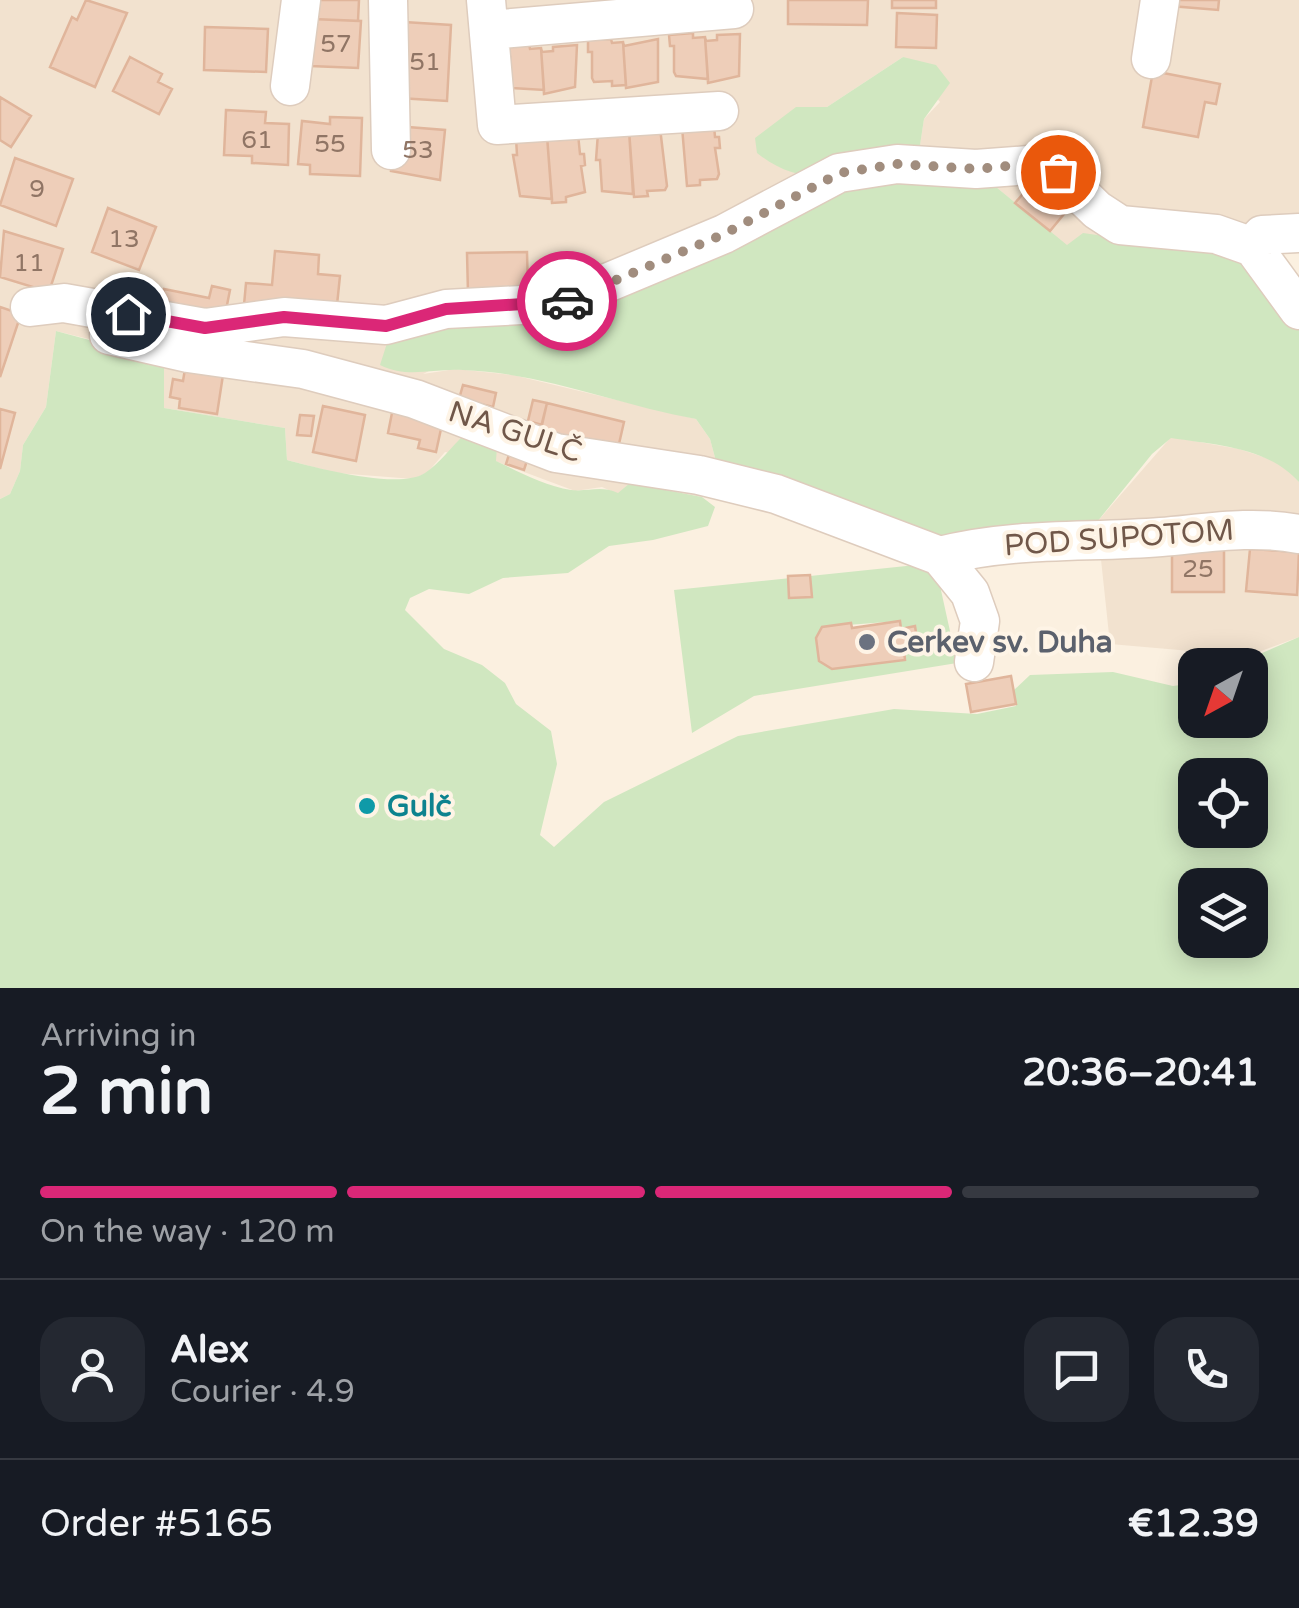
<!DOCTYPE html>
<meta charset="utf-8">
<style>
body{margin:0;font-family:"Varela Round",sans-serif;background:#242831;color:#f1f3f6;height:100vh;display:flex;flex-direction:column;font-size:38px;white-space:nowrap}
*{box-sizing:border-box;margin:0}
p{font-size:32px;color:#9ea1a6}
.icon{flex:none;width:55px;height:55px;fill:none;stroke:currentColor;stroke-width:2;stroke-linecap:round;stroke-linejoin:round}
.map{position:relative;height:988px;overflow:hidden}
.drawer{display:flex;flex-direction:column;background:#171b24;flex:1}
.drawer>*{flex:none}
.needle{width:65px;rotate:220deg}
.tools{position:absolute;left:1178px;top:648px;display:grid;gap:20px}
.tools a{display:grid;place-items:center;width:90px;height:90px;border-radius:20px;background:#171b24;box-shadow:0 5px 25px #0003;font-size:50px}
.pin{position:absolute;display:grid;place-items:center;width:85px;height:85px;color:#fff;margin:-42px;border:5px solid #fff;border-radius:50%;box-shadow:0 2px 10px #0007}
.courier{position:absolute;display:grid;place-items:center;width:100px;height:100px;margin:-50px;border:8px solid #db2777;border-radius:50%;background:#fff;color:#222;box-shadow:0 2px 12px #0007}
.headline em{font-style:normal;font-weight:700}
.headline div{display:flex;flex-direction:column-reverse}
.headline{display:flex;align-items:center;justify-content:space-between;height:170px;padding:0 40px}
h1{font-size:65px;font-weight:700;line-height:75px}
.bar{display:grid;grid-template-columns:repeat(4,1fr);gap:15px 10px;align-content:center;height:120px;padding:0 40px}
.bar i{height:12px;border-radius:8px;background:#363941}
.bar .current{background:#db2777}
.bar p{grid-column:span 4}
.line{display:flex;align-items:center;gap:25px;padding:0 40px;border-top:2px solid #363941}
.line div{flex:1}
.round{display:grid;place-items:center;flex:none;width:105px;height:105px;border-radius:30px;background:#242831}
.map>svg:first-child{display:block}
</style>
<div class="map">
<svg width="1299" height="988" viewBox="0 0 1299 988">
<rect width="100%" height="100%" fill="#fbf0e0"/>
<!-- residential -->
<path fill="#f2e2cf" d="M0,0H1299V241L1108,238L1067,246L990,182L919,152L924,119L940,102L903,57L827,107H796L810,180L423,374L456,369L513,375L696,419L710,439L717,465L702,497L630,483L618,494L602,487L575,491L495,461L445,452L428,472L414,479L336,473L287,460L285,428L164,408L113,345L56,331L46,407L23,445L20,471L10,494L0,499Z
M1171,437L1239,449L1282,463L1299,482V637L1248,656L1110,644L1097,522Z"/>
<!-- green -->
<path fill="#d0e7c0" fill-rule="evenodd" d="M903,57L936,65L950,83L924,119L919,152C857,168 812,197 757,153L755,138L796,107H827Z
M842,178L990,182L1067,245L1083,233L1238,255L1299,322V482C1268,447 1216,445 1171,438L1152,454L1097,522L952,541L717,465L710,439L696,419C618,405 543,373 463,370C433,368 408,379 380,365L388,340L453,324Z
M56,331L164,360V408L285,428L287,460C317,468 399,490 425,473C439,464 451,447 464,435L497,447L496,461C519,472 545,486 571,490C589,492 600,485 618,493L630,483L702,497L715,507L708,526L653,540L609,546L568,573L503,578L469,594L429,589L410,598L405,610L444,649L482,665L505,683L516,704L551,731L557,764L540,835L554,847L604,802L738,736L894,709L977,714L1016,706L1014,690L1030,675L1113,672L1173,686L1195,683V720H1250V665H1234L1299,637V988H0V499L10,494L20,471L23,445L46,407ZM1195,775H1250V830H1195ZM1195,885H1250V940H1195Z
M935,563L957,663L754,696L692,733L674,590ZM899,621L901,629L915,627L918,646L904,648L905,660L832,669L819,661L816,638L822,627Z"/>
<!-- building -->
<path fill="#eeceb9" stroke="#e0b59b" stroke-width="2.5" d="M86,0L127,13L95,87L50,67L72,17L77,20Z
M314,0H359L358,21L313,19Z
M788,0H868L867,25L788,24Z
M892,0H936V8H892Z
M1172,0H1219L1218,10L1171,6Z
M897,13L937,15L936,48L896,47Z
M313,19L361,21L358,68L311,66Z
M404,22L451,25L447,101L399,98Z
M205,27L268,29L266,72L204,70Z
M693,33V38L705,37L708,79L676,76L674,72V46H670L669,35Z
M740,34L739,76L708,83L705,37L706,41L717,40V35Z
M611,39L612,43L623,42L626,85L612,86V81L594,82L592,78V52H588V40Z
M658,39V82L626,88L623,42L624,46Z
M529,44L530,49L541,48L544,90L512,88L510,83V57H506L505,46Z
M577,45L575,87L544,94L541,48L542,52L553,51V47Z
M130,57L162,74L158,82L172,89L159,114L113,91Z
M1153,71L1220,84L1216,104L1205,102L1198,137L1143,127Z
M0,97L31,116L11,147L0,140Z
M226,110L266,112L265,123L289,124L288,165L252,163V156L224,155Z
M330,117L362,118L360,176L310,174V165L298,164L302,121L330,124Z
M714,125L715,137H719L720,148H715L719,174L717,179L700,180V185L687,186L682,127Z
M395,126L445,130L440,180L391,171Z
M660,128L667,186L665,190L647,191L648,196L634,197L629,130Z
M629,130L633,194L602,191L600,160H596L598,133Z
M578,134L580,154H584L585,165L581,166L585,192L566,197V202L552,203L547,136Z
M547,136L552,199L520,196L513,155H517L516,138Z
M15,158L73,179L56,226L0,205Z
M1034,181L1043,189L1048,183L1064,196L1060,201L1069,208L1050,231L1015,203Z
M108,208L156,227L139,270L92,252Z
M4,231L63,249L49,292L0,277Z
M275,251L319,255L318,274L340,276L337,305H244L246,283L272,285Z
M527,252L528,292L468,293L467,253Z
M212,286L230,290L225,315L159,317L164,289L209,298Z
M0,307L21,314L0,377Z
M185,369L223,375L217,414L179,408L180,399L170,397L173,379L183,381Z
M463,385L496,393L493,407L459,399Z
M533,400L547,403L542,425L528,421Z
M394,403L444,415L436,452L418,448L420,440L388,433Z
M547,403L624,422L616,457L538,439Z
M323,406L365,415L356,461L313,452Z
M0,409L15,413L0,469Z
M300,415L314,416L311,436L297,435Z
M512,445L530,451L524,470L506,464Z
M1172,546H1224V592H1172Z
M1250,549L1299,552L1297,595L1246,591Z
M810,575L812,597L789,598L788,576Z
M900,621L901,629L915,626L918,646L904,648L905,660L832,669L819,661L816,638L822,627L851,623L852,628Z
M1011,676L1016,704L971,712L966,684Z"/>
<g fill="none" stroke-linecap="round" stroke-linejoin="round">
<!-- minor casing -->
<g stroke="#deccbd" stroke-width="41">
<path id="minor" d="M388,0L391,150
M486,0L497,125L719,111
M489,30L734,9
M1151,59L1160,0
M290,86L301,0
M1299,233L1262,235L1253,247L1299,310
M30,307L64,303L205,328L284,317L386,325L446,309L559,303L724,234L839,173L897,164L976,169L1029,165L1058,172L1097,210L1120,225L1216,234L1253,247
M109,335L188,353L303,369L415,399L556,453L699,475L776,494L940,556L970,593L980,621L974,662
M940,556C1013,537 1087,543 1161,537C1208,533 1252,525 1299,534"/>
</g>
<!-- minor -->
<use href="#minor" stroke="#fff" stroke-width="38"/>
</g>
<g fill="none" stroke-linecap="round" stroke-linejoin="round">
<!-- done -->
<path stroke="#a18d7e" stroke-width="10" stroke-dasharray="0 18" d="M567,301L724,234L840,173L897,164L976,169L1029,164L1058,172"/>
<!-- route -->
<path stroke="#db2777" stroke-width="12" d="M128,314L205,328L284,317L386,326L446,309L567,301"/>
</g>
<!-- markers -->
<circle fill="#6b7280" stroke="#fef4e6" stroke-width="4" cx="867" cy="642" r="10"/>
<circle fill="#0f9aa8" stroke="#fef4e6" stroke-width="4" cx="367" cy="806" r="10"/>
<g text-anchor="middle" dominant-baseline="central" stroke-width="8" stroke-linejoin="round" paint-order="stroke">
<!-- number labels -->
<g font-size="25" fill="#907565">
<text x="336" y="44">57</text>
<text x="425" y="62">51</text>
<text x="257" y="140">61</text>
<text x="330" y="144">55</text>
<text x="418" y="150">53</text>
<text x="37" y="189">9</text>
<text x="124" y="239">13</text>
<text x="29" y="263">11</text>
<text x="1198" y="569">25</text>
</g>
<!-- street labels -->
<g font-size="30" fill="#705749" stroke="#fef4e6">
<text transform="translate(515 432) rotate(18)">NA GULČ</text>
<text transform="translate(1119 538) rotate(-4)">POD SUPOTOM</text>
</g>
<!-- worship labels -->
<g font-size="30" font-weight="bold" fill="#5b616d" stroke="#fef4e6" text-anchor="start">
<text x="887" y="642">Cerkev sv. Duha</text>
</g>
<!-- culture labels -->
<g font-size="30" font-weight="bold" fill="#0d838f" stroke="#fef4e6" text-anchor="start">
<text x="387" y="806">Gulč</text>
</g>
</g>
</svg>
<div class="tools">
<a><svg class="needle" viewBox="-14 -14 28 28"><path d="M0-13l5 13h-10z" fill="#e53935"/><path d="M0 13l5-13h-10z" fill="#9ea1a6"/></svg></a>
<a><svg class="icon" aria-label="locate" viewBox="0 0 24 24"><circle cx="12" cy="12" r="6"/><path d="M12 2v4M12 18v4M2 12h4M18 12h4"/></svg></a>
<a><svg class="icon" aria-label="layers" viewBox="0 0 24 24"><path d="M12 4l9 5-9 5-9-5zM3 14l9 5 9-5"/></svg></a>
</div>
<div class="pin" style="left:1058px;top:172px;background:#ea580c"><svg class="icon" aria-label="bag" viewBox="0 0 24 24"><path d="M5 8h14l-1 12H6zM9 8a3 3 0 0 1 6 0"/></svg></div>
<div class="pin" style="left:128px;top:314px;background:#1f2937"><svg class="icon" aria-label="home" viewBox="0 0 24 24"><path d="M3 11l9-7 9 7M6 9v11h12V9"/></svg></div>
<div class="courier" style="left:567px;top:301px"><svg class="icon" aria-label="car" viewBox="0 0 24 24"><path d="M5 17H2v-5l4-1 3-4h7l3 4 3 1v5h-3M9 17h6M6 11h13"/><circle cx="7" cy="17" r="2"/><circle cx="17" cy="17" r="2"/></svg></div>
</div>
<section class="drawer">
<div class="headline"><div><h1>2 min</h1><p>Arriving in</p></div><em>20:36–20:41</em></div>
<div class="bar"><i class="current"></i><i class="current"></i><i class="current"></i><i></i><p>On the way · 120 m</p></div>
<div class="line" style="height:180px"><a class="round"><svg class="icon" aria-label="person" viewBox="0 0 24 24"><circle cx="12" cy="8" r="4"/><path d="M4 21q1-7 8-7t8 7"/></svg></a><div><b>Alex</b><p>Courier · 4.9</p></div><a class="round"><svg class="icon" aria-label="chat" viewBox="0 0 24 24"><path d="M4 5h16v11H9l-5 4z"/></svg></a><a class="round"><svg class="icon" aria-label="phone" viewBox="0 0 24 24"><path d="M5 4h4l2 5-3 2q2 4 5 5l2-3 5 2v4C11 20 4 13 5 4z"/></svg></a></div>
<div class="line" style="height:130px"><div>Order #5165</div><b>€12.39</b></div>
</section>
